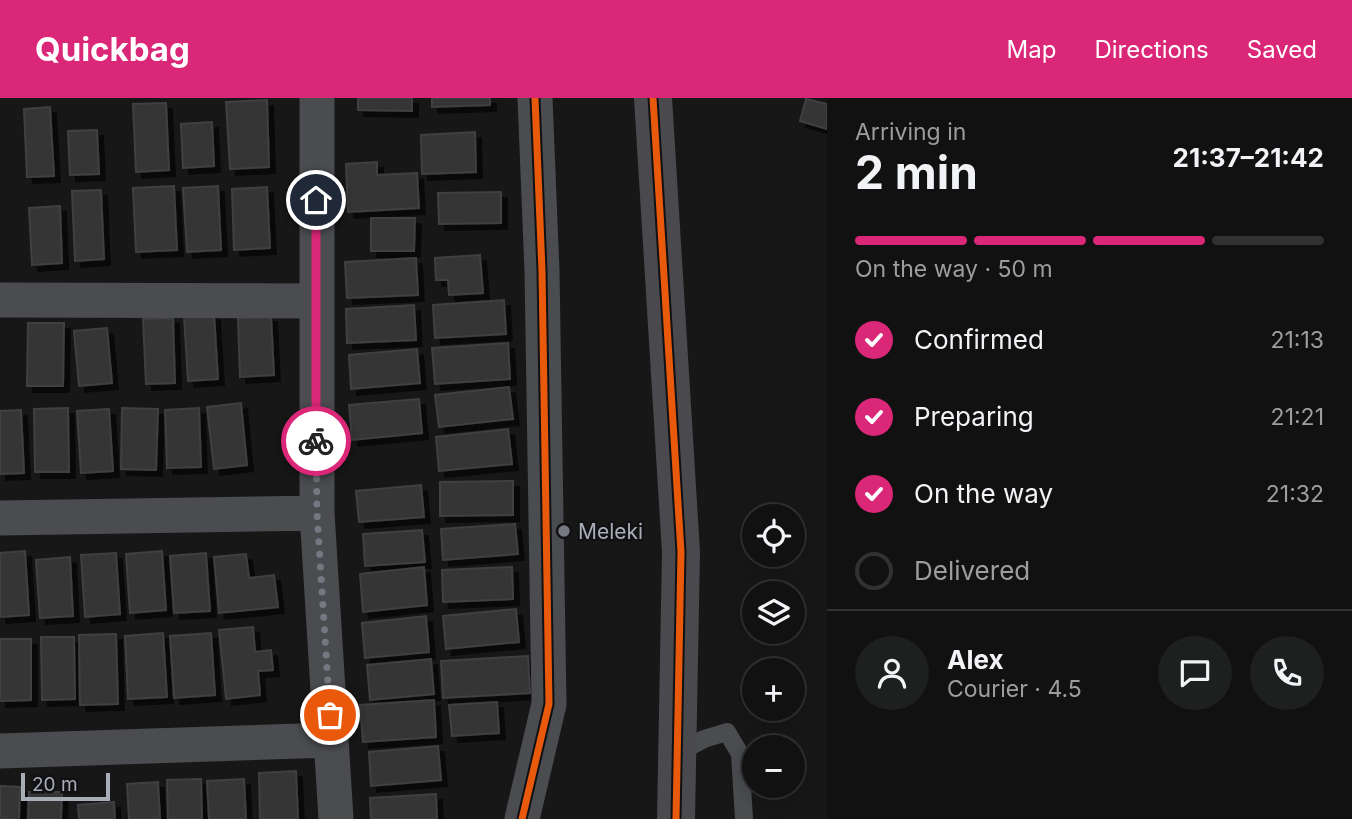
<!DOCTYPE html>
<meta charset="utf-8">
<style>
body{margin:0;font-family:Inter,sans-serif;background:#1e1f1f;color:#f1f3f6;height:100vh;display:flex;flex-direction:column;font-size:26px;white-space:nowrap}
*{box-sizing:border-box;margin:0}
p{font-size:23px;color:#9c9d9f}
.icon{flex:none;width:38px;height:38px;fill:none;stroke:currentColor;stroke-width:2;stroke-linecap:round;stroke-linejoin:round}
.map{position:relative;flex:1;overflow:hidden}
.panel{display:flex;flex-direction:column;background:#111;width:525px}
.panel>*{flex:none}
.controls{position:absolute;left:742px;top:406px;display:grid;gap:14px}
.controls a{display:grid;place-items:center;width:63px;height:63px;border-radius:50%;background:#111;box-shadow:0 4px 18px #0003,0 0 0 2px #303131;font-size:35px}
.scale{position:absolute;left:21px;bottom:18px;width:89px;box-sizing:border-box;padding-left:7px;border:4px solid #a8adb8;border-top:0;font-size:19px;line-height:24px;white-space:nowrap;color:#a8adb8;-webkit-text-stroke:5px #111113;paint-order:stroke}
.pin{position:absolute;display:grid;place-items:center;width:60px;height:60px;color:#fff;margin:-30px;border:4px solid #fff;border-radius:50%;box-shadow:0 2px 7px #0007}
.courier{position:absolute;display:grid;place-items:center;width:70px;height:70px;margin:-35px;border:5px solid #db2777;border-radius:50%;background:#fff;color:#222;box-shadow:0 2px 9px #0007}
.head em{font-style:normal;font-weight:700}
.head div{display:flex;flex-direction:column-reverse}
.head{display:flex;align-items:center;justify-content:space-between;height:119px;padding:0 28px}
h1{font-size:46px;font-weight:700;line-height:52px}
.bar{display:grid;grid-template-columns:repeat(4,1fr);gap:10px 7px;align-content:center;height:84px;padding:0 28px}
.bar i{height:9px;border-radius:5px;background:#303131}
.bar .on{background:#db2777}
.bar p{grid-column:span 4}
.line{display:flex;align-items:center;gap:18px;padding:0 28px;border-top:2px solid #303131}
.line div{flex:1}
.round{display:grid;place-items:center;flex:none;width:74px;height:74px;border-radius:37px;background:#1e1f1f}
ol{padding:0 28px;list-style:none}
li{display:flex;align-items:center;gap:21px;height:77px}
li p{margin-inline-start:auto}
li .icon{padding:7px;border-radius:50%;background:#db2777;color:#fff;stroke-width:4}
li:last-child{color:#9c9d9f}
li i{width:38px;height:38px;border:4px solid #303131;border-radius:50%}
header{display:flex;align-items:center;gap:42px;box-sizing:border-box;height:98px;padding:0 35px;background:#db2777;color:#fff}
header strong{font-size:33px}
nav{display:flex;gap:38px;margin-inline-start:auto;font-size:24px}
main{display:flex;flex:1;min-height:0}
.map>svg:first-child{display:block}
</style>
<header>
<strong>Quickbag</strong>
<nav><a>Map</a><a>Directions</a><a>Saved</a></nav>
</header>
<main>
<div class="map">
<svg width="827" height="721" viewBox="0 0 827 721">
<defs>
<filter id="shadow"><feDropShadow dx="6" dy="6" stdDeviation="0" flood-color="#0009"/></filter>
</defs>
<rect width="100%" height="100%" fill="#171717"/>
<!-- building -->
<path fill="#353536" stroke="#3f4043" stroke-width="2" filter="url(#shadow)" d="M358,0H412V13L358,12Z
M432,0H490V7L432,9Z
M806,1L827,6V31L800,23Z
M267,2L269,69L230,71L226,4Z
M166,5L169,72L136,74L133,6Z
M50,9L54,78L27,79L24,11Z
M212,24L214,68L183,70L181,26Z
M97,32L99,76L70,77L68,33Z
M475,34L476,74L422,76L421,37Z
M377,64V77L417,75L419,110L348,114L346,66Z
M174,88L177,152L136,154L133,90Z
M218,88L221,152L187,154L183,90Z
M267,89L270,150L234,152L232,91Z
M101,92L104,161L75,163L72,93Z
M501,94V125L439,126L438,95Z
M60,108L62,165L32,167L29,110Z
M371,120H415L414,153H371Z
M480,157L483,195L449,197L448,182H436L435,160Z
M416,160L418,197L347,200L345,164Z
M504,202L506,236L435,240L433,207Z
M414,207L416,242L347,245L346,211Z
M214,216L218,281L188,283L184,218Z
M271,218L274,277L240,279L238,220Z
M173,220L175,285L146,286L143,221Z
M28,225H64L63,288H27Z
M107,230L112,285L79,288L74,233Z
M508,245L510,281L435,286L432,250Z
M417,251L420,285L351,291L349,257Z
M509,289L513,321L439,329L435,297Z
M419,301L422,335L352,342L349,307Z
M241,305L247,367L214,371L207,309Z
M68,310L69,374H35L34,311Z
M122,310L158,311L156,372L121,371Z
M199,310L201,369L167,370L165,312Z
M109,311L113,373L81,375L77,313Z
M21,312L24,375L0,376V313Z
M508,331L512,366L439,373L436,339Z
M513,383V417L440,418V384Z
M421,387L424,419L359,424L356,393Z
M515,426L518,456L443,462L441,431Z
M422,432L425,464L365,468L363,436Z
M25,453L29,517L0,519V455Z
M162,453L166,512L130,515L126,456Z
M116,455L120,516L85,519L81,457Z
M206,455L210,513L174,515L170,458Z
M246,456L249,480L274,477L278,509L219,515L214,459Z
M70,459L73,518L40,520L36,462Z
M424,469L427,507L363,514L360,476Z
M512,469L513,501L443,504L442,472Z
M516,511L519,544L446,551L443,518Z
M426,518L429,554L365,560L362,525Z
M253,529L255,554L271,552L273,572L258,573L260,597L226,601L219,532Z
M163,535L167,599L128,601L125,538Z
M211,535L215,597L174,600L170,538Z
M116,536L118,606L80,607L79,537Z
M41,539H74L75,601L42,602Z
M0,541H31V602L0,603Z
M528,558L530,595L443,600L441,563Z
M431,561L434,596L370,602L367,567Z
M434,602L436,639L363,644L360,607Z
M497,604L499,635L452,638L449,607Z
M438,648L441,682L371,688L369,654Z
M296,673L298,721H260L259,675Z
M201,681L202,721H168L167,682Z
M244,681L246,721H209L207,683Z
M158,684L160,721H129L127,686Z
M0,688L20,689L19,721H0Z
M29,694H62L61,721H28Z
M436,696L437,721H371L370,700Z
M114,704L115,721H79L78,707Z"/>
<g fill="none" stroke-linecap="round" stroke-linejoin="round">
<!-- lane -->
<path stroke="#4b4c50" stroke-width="18" d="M676,656L704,641L727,634L740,656L744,721"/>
<!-- street -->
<path stroke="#4b4c50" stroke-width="35" d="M317,0V415L336,721
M0,202L316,203
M0,420L317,415
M0,653L331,642
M522,721L549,606L542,173L535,0"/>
<!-- secondary -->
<path stroke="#4a4a4e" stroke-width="38" d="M653,0L681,454L676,721"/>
<!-- cycleway casing -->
<g stroke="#111113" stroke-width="11">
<path id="cycleway" d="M653,0L681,454L676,721
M522,721L549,606L542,173L535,0"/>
</g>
<!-- cycleway -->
<use href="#cycleway" stroke="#e8590c" stroke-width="7"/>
</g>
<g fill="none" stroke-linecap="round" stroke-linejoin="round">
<!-- done -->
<path stroke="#757880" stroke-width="7" stroke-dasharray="0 12.6" d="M316,343L317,415L330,617"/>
<!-- route -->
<path stroke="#db2777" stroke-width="9" d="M316,102V343"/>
</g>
<!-- markers -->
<circle fill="#757880" stroke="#111113" stroke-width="2.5" cx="564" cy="433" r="7"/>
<g text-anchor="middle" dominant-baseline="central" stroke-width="5" stroke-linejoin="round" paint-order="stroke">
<!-- poi labels -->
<g font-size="21" fill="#a8adb8" stroke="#111113" text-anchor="start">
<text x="578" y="433">Meleki</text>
</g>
</g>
</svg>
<div class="controls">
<a><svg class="icon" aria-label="locate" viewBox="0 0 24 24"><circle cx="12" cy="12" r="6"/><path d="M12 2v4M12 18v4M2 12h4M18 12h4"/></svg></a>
<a><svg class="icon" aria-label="layers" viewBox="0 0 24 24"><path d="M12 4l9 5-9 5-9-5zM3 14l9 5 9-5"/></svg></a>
<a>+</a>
<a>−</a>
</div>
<div class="scale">20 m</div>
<div class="pin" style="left:330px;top:617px;background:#ea580c"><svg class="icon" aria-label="bag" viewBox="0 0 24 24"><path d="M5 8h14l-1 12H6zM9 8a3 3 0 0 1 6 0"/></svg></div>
<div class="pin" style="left:316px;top:102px;background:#1f2937"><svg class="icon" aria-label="home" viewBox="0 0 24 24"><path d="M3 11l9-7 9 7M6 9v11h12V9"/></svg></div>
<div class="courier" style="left:316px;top:343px"><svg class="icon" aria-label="bike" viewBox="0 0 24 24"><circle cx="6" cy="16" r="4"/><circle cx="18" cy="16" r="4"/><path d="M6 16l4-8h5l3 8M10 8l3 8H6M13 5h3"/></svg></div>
</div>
<section class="panel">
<div class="head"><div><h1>2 min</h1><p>Arriving in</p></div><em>21:37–21:42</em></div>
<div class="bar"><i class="on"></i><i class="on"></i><i class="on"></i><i></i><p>On the way · 50 m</p></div>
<ol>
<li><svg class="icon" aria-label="check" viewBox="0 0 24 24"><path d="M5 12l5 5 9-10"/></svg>Confirmed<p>21:13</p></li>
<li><svg class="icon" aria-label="check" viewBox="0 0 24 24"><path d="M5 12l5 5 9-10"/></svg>Preparing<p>21:21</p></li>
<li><svg class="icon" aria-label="check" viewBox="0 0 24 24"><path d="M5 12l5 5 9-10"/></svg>On the way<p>21:32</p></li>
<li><i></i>Delivered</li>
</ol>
<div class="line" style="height:126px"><a class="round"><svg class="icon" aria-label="person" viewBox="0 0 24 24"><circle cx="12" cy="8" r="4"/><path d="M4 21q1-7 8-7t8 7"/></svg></a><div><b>Alex</b><p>Courier · 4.5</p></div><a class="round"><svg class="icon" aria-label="chat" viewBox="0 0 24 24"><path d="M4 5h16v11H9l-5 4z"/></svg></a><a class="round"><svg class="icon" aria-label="phone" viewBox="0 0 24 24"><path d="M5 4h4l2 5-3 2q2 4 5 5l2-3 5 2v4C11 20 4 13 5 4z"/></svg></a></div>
</section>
</main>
